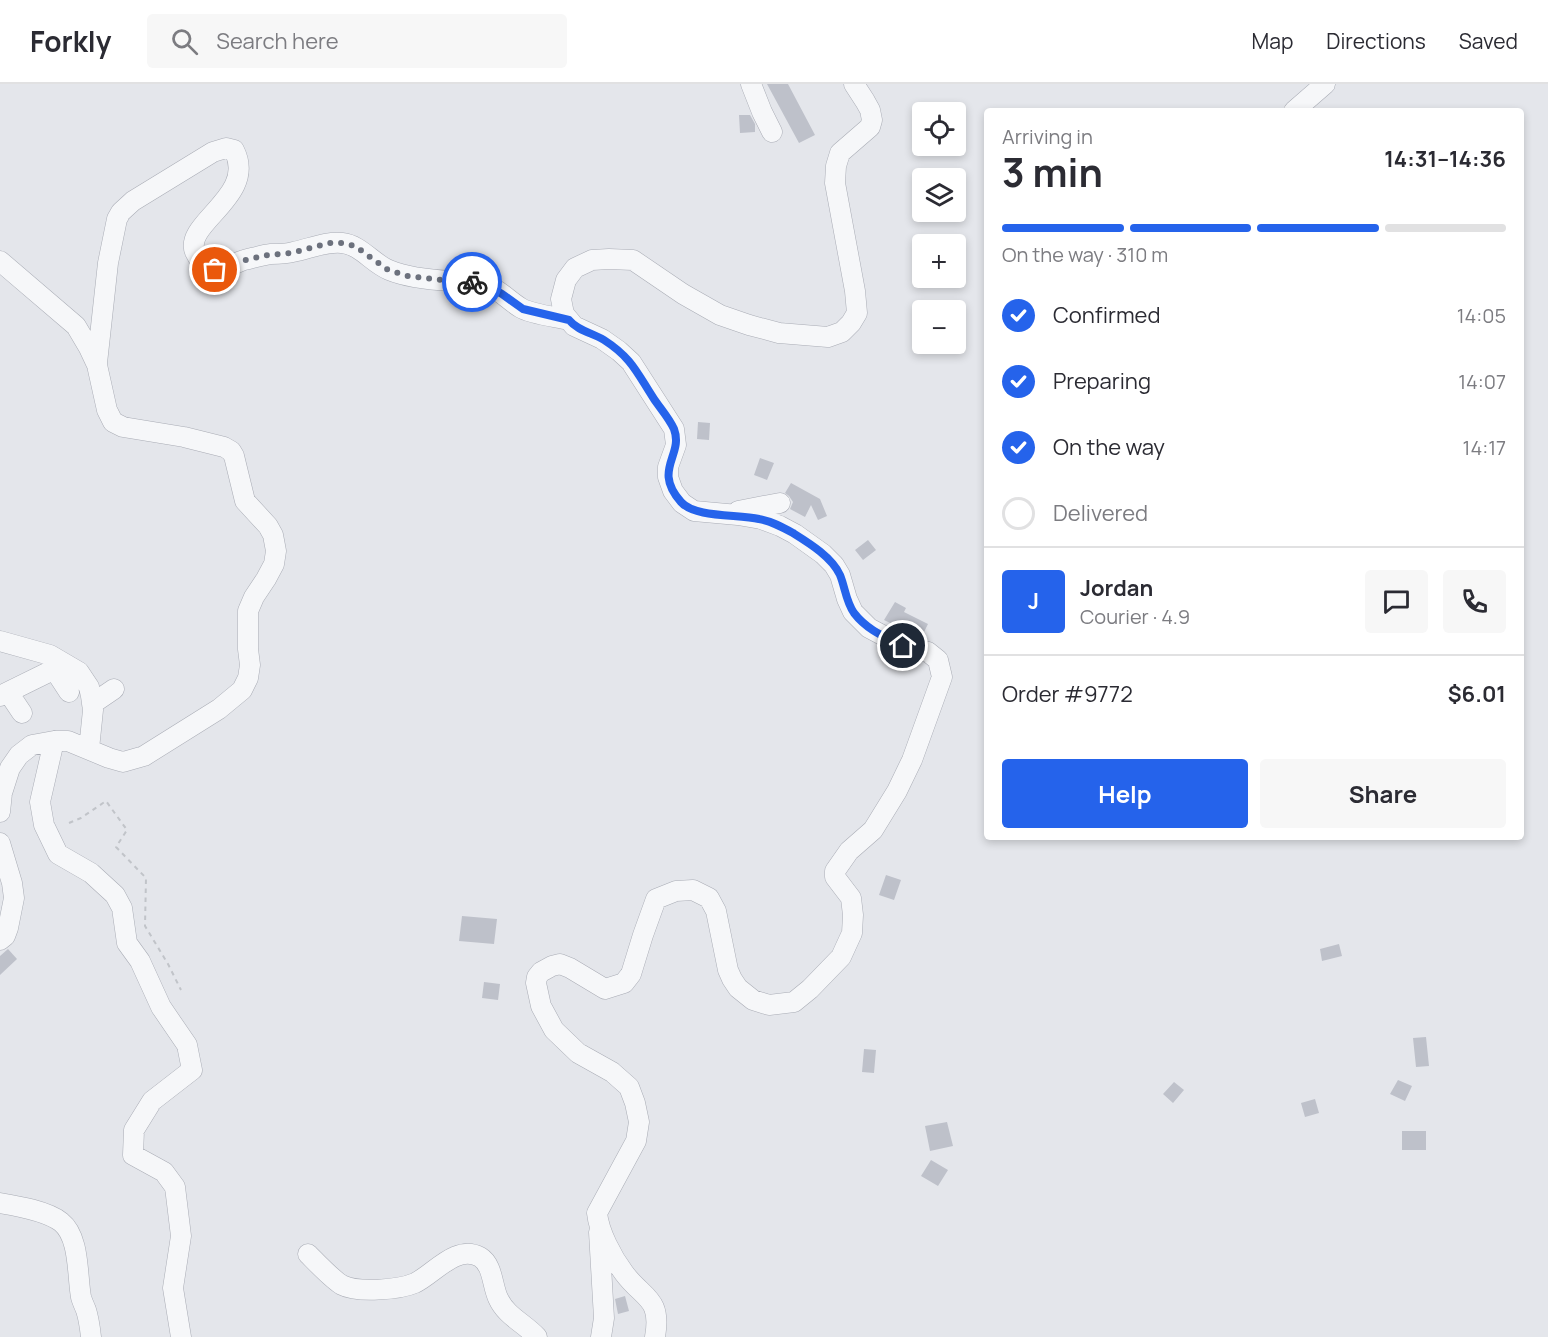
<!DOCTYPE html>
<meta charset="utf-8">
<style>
body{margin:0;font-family:Manrope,sans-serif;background:#f7f7f7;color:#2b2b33;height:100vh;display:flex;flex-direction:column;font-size:22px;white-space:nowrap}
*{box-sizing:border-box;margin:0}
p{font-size:20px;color:#7c7c81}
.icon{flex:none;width:33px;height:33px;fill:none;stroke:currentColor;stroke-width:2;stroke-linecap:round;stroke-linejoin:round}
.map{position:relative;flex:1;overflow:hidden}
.details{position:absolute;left:984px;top:24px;width:540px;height:732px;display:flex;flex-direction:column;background:#fff;border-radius:6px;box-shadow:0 3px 9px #0003}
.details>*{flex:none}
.fabs{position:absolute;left:912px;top:18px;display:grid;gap:12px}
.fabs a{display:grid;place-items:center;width:54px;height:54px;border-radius:6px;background:#fff;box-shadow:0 3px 9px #0003;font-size:30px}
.pin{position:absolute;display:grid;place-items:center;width:51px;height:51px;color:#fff;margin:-26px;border:3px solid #fff;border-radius:50%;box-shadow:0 2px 6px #0007}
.courier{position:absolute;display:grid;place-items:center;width:60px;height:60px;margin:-30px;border:4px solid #2563eb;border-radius:50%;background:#fff;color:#222;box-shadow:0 2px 8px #0007}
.overview em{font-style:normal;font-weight:700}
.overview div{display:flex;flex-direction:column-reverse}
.overview{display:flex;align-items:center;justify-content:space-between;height:102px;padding:0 18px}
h1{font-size:39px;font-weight:700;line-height:45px}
.bar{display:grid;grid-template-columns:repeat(4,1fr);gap:9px 6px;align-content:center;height:72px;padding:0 18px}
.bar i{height:8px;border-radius:4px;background:#e1e1e2}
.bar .selected{background:#2563eb}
.bar p{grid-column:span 4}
.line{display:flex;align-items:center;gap:15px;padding:0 18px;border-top:2px solid #e1e1e2}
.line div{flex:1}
.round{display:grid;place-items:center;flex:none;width:63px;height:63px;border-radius:6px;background:#f7f7f7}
ol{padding:0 18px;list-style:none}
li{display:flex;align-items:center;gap:18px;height:66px}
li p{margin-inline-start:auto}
li .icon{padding:6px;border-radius:50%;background:#2563eb;color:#fff;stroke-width:4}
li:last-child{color:#7c7c81}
li i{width:33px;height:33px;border:3px solid #e1e1e2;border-radius:50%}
.primary-button{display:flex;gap:12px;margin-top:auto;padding:12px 18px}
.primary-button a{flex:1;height:69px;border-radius:6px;background:#2563eb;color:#fff;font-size:24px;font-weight:700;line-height:69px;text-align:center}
.primary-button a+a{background:#f7f7f7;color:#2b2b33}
header{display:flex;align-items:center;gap:36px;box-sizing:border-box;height:84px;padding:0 30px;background:#fff;border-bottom:2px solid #e1e1e2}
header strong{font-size:28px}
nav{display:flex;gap:33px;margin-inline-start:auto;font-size:21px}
.search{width:420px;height:54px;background:#f7f7f7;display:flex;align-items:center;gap:15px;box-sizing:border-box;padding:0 21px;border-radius:6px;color:#7c7c81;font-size:22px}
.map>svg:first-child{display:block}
</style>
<header>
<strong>Forkly</strong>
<div class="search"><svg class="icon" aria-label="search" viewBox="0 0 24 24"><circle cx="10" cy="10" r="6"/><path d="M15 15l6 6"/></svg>Search here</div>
<nav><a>Map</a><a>Directions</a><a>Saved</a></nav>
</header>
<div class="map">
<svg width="1548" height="1253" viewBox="0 0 1548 1253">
<rect width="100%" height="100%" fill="#e4e6eb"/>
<!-- building -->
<path fill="#bec1ca" d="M767,0H788L815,51L799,59Z
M739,31H750L755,40V48L740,49Z
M698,338L710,339L709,356L697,355Z
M760,374L774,379L767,396L754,391Z
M791,399L820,415L827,432L818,436L811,421L805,433L790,425L793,418L789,412L785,409Z
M868,456L876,466L863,476L855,466Z
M895,518L906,524L904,528L928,540L921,554L884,536Z
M886,791L901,796L894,816L879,811Z
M462,832L497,835L494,860L459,857Z
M1339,860L1342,872L1322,877L1320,865Z
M8,865L17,875L0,891V872Z
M484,898L500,900L498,916L482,914Z
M1426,953L1429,982L1416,983L1413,954Z
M864,965L876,966L874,989L862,988Z
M1398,996L1412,1002L1405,1017L1390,1010Z
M1174,998L1184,1006L1173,1019L1163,1010Z
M1315,1015L1319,1029L1305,1033L1301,1019Z
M947,1038L953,1062L930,1067L925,1042Z
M1402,1047H1426V1066H1402Z
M931,1076L948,1086L938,1102L921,1092Z
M625,1212L629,1227L618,1230L615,1215Z"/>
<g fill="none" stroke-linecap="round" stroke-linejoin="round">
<!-- minor casing -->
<g stroke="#a9acb5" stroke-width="21">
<path id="minor" d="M751,0L762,28L772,48
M1294,27L1325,0
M0,177L76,242L89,264L97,281L107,326L113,338L123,343L184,353L224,363L231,367L234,372L245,417L268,442L273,451L276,467L274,480L266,495L254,513L248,527V565L250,581L248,594L242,606L219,625L144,672L123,678L109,674L68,657H54L32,661L19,671L10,684L2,709L0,728
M97,279L108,179L117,135L121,128L133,117L213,68L226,64L234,66C258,112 183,139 195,168C198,175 206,185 214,186C224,186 235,179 244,176C253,174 262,171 271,170C278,170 286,170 293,168C309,165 326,157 342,159C361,161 372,179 389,186C406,193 432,196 451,197C464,198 475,197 487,201C500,206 509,217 521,224C531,230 556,233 569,236
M738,427L780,419
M0,557L50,571L79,588L89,603L91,612L93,626L89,665
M54,585L69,608
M8,608L22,629
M0,612L65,580
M92,620L114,605
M54,657L40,718L44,741L58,770L91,789L115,811L122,824L127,859L140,877L161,923L187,961L192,986L152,1017L134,1046L133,1071L164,1088L175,1103L181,1152L173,1204L181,1253
M0,759L12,799L14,814L8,844L5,852L0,856
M0,1119C18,1122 47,1127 61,1138C80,1153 77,1191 81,1213C82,1217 84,1221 86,1226C89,1235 90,1244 91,1253
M599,1148L604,1234L601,1253
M308,1170C316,1178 333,1196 342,1201C357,1209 399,1206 415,1199C434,1190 456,1160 480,1173C493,1181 492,1201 498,1214C506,1232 524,1239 537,1253
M655,1253C662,1213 643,1215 624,1189C612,1173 599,1148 597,1129L636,1057L639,1038L635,1019L629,1003L612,988L578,969L554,946L541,922L536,899L537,893L541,888L552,882L560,880L570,884L605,905L624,899L631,890L643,851L656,815L676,807L693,806L709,814L716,827L728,886L732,895L738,904L753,916L769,921L794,918L810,905L841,873L852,849L853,831L851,814L835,793V787L849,767L873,746L897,707L912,676L942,593L938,576L928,568L903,562L869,544L853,528L847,515L840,491L834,481L823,470L795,450L780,442L761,435L738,431L694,427L682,419L673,407L668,393V383L676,361L674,345L631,278L619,267L602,255L574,242L564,230L561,215L566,196L575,184L592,176L609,175L633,176L683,210L720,231L749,241L779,249L828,253L842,248L851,239L857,229L855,207L835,99L836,82L840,69L870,43L872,36L870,26L865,17L854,0"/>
</g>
<!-- path -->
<path stroke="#c1c4c9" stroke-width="2" stroke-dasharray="4.5 4.5" stroke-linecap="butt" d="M69,739L81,734L106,717L127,746L116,763L146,794L145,842L168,880L181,906"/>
<!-- minor -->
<use href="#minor" stroke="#f6f7f9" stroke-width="20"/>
</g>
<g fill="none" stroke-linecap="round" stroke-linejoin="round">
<!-- done -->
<path stroke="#6c717d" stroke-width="6" stroke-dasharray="0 10.8" d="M215,186L241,177L268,171L291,169L330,159H342L355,162L388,186L408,192L450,197L472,198"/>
<!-- route -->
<path stroke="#2563eb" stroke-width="8" d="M472,198L488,202L502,210L523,225L569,236C578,247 593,249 604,256C632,274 637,289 654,315C660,324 669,334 674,345C684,372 652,385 681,418C695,434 738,430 759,435C771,437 782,443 793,449C809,459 832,473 840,491C845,503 846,518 854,529C867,546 885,553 903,562"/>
</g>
</svg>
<div class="fabs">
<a><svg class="icon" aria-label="locate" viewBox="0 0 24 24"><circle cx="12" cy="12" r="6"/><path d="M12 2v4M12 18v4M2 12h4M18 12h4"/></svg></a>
<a><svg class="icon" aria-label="layers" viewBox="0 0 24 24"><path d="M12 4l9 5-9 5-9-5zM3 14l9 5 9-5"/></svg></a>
<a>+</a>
<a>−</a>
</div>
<div class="pin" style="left:215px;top:186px;background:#ea580c"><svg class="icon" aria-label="bag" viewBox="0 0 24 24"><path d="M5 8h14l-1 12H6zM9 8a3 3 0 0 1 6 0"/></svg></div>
<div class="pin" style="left:903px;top:562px;background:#1f2937"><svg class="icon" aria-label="home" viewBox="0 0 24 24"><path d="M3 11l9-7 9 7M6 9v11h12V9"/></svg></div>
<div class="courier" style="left:472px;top:198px"><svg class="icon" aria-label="bike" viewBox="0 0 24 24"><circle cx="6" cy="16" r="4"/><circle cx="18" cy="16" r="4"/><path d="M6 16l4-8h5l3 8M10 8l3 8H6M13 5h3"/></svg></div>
<section class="details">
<div class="overview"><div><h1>3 min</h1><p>Arriving in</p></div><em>14:31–14:36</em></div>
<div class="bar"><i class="selected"></i><i class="selected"></i><i class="selected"></i><i></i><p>On the way · 310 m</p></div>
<ol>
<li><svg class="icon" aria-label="check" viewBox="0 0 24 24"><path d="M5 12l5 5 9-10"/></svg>Confirmed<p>14:05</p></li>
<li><svg class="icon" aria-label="check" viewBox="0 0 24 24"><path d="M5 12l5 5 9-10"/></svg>Preparing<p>14:07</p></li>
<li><svg class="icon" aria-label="check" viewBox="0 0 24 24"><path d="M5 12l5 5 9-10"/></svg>On the way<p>14:17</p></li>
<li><i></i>Delivered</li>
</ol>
<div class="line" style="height:108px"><b class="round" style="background:#2563eb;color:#fff">J</b><div><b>Jordan</b><p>Courier · 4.9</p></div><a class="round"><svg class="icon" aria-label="chat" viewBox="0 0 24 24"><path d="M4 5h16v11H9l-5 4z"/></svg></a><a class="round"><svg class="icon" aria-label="phone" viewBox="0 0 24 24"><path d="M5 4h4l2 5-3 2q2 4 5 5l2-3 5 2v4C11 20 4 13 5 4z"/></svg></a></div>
<div class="line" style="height:78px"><div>Order #9772</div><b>$6.01</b></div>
<div class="primary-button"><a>Help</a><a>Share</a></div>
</section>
</div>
